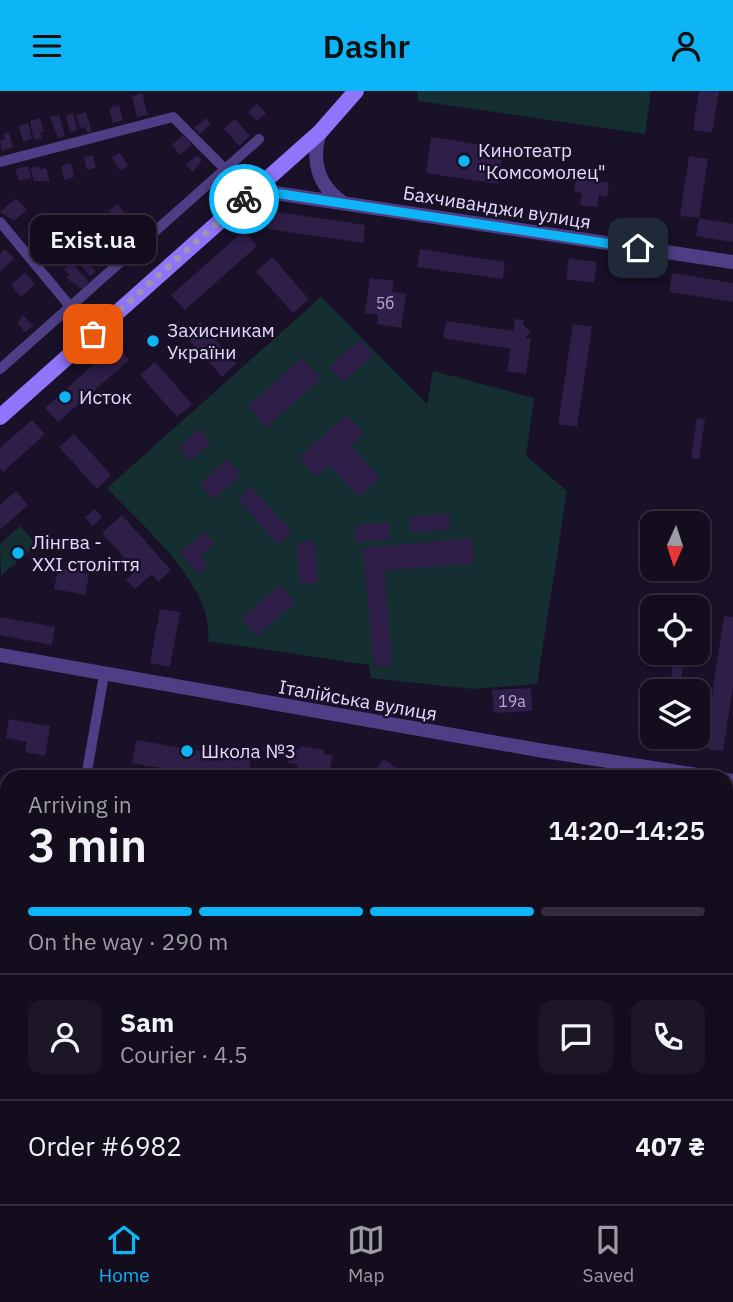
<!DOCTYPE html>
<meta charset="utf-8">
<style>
body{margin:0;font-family:"IBM Plex Sans",sans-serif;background:#1c1627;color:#f1f3f6;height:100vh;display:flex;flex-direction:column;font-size:26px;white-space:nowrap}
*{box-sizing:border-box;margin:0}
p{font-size:23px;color:#9d9ca4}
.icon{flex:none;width:38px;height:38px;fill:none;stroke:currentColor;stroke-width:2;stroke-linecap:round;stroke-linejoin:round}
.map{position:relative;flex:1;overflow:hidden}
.panel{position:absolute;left:0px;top:679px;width:733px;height:434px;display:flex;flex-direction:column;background:#130d1e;border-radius:21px 21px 0 0;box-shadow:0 2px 5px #0004,0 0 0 2px #322d3c}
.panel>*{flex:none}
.needle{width:46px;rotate:183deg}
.buttons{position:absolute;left:640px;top:420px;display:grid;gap:14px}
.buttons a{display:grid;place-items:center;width:70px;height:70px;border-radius:14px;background:#130d1e;box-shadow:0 2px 5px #0004,0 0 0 2px #322d3c;font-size:35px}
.pin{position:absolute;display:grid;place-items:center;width:60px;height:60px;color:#fff;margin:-30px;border-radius:14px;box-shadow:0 4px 10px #0006}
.courier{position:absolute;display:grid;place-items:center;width:70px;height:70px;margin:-35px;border:5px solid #0db4f6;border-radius:50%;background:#fff;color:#222;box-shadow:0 2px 9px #0007}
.bubble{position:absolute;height:49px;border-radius:14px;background:#130d1e;box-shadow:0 2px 5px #0004,0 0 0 2px #322d3c;font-size:23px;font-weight:600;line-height:49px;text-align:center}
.head em{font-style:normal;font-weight:600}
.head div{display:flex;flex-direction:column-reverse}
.head{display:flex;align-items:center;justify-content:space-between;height:119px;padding:0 28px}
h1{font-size:46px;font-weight:600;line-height:52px}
.bar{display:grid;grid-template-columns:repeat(4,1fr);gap:10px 7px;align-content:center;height:84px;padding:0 28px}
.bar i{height:9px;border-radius:5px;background:#322d3c}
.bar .selected{background:#0db4f6}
.bar p{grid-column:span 4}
.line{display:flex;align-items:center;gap:18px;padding:0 28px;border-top:2px solid #322d3c}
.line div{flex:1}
.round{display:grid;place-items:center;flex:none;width:74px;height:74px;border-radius:14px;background:#1c1627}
header{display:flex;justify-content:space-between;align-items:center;height:91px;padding:0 28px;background:#0db4f6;color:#111;font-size:32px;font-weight:600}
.tabs{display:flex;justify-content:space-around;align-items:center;height:98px;border-top:2px solid #322d3c;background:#130d1e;font-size:19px;color:#9d9ca4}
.tabs a{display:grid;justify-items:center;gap:4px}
.tabs .selected{color:#0db4f6}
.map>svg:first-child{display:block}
</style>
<header><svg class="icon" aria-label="menu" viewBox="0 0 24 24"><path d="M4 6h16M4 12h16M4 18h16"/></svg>Dashr<svg class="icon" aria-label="person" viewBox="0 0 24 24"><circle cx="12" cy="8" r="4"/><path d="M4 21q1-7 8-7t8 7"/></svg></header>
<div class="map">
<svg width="733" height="1113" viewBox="0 0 733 1113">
<rect width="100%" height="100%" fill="#191128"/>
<!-- green -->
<path fill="#142e32" d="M417,0H651L645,43L418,10Z
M321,206L427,313L433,280L534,307L526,365L567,400L537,593L473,598L371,587L369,574L208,550C216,496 141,434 107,397Z
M20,435L37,454L1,485L0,453Z"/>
<!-- building -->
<path fill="#2e1e48" d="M699,0H719L712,42L693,39Z
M142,2L148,24L137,26L132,5Z
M257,13L266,22L257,30L248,21Z
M119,14L123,29L113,32L109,17Z
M86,21L92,41L87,42L85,36L80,37L76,24Z
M73,22L78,39L70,41L66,24Z
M59,24L65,45L58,47L50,26Z
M40,27L44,41L40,42L42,47L34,49L30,30Z
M206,27L211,33L200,43L194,37Z
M235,28L250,45L239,55L224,38Z
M28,32L32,48L23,51L19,35Z
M9,41L13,56L2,60L0,49L5,48L3,43Z
M183,44L192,54L180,64L172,54Z
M431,46L503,57L498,93L426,82Z
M120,62L128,75L120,80L112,66Z
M93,64L96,77L87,79L84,66Z
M197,64L202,69L193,81L186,74Z
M689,65L708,68L699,127L680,125Z
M71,72L74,86L64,89L61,75Z
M28,75L31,87L19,90L15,78Z
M39,75L40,78L46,77L50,90H34L30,77Z
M592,80L597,81L596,90L609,92L607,106L599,104L597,116L580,114L582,102L574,101L576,87L590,89Z
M16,107L27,119L14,130L0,121Z
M117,113L137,135L128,142L109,120Z
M270,120L365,134L363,152L268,138Z
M699,127L733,133V151L696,145Z
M55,132L62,139L39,160L32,152Z
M244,140L257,155L185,219L171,204Z
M100,145L112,161L105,167L92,152Z
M5,158L14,168L0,180V163Z
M420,158L505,171L503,188L417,176Z
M84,159L95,171L91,175L96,180L90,185L74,167Z
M272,166L309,208L293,222L256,181Z
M569,167L597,171L594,192L566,188Z
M71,171L89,191L82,198L66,187L70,184L64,178Z
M25,181L35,193L21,206L11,194Z
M672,182L733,192V211L669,201Z
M370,187L394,190L392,201L406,203L401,237L377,233L378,224L365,222Z
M23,224L33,235L25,241L17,232Z
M515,228L524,229L523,234L531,240L525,247L531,248L526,283L507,280L511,258L443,247L446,230L513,240Z
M200,231L237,272L222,286L185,244Z
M573,233L592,236L577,336L558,333Z
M360,249L373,264L343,291L329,276Z
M115,254L129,269L58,331L45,317Z
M302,267L320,288L266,336L248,315Z
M155,271L192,313L177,326L140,284Z
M347,324L364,343L351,355L380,387L359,406L330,374L316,386L299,366Z
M697,327L705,328L699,368L691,367Z
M32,329L45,343L3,381L0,377V357Z
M199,338L211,352L190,370L178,357Z
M74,343L111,384L97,398L59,356Z
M227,368L241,384L213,408L200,393Z
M251,396L292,441L278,454L238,408Z
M16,400L28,414L0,439V414Z
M95,418L102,426L93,435L85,426Z
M449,423L450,438L411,442L409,426Z
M122,424L171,479L158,491L152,483L135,498L126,489L136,480L102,442Z
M389,431L390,448L356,451L354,434Z
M204,441L214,452L200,465L208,475L198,483L180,462Z
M472,447L475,472L384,480L392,575L374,576L363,457Z
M314,450L318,491L300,493L296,452Z
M58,477L89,483L85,504L54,498Z
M280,494L295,511L257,545L242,528Z
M160,518L180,521L170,576L150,572Z
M724,525L733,526V596L723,660L704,657Z
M0,526L55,536L52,554L0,544Z
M675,562H685L681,589L671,587Z
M531,597L532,620L494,622L492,599Z
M9,628L50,635L45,665L25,661L27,651L6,647Z
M136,649L251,669L248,686H176L177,680L132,672Z
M300,655L324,659V663L333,664L330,679L321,677L320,683H316L315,686L299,685L297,673L287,672L290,657L299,658Z
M383,668L400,679L395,686H371Z
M6,697H7V734L0,733Z
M0,805L7,806L5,855L0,854Z
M726,1006L733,1007V1027L726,1026Z
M726,1067L733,1068V1087L726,1086Z
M39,1106H114L137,1110V1113H38Z
M442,1106H461L460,1113H441Z
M618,1106H697L696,1113H653Z"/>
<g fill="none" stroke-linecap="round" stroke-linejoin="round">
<!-- minor -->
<path stroke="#4e3e85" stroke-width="10" d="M0,71L173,26L225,78
M0,131L93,243
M0,278L259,48
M86,686L104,584
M10,1113L11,1106"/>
<!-- tertiary -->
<path stroke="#4e3e85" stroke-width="14" d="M320,41C311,69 318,94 342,111
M255,99L733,171
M0,564L538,659L710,686
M726,689L733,690"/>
<!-- secondary -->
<path stroke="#9074fa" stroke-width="16" d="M0,326L320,41L356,0"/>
</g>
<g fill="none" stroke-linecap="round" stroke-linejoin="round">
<!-- done -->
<path stroke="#9d94b3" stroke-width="7" stroke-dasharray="0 12.6" d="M93,243L244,108"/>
<!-- route -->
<path stroke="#0db4f6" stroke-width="9" d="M244,108L255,99L638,157"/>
</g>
<!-- markers -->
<g fill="#0db4f6" stroke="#191128" stroke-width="2.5">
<circle cx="464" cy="70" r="7"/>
<circle cx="153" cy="250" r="7"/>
<circle cx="65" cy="306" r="7"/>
<circle cx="18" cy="462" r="7"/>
<circle cx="187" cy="660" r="7"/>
</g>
<g text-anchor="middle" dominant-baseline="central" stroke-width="5" stroke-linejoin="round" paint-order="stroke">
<!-- number labels -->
<g font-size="16" fill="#b6abd0">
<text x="385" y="212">5б</text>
<text x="512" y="610">19а</text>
</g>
<!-- poi labels -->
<g font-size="19" fill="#e4dafe" stroke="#191128" text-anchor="start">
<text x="478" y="59">Кинотеатр<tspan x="478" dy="22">"Комсомолец"</tspan></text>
<text x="167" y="239">Захисникам<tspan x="167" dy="22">України</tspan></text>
<text x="79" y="306">Исток</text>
<text x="32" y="451">Лінгва -<tspan x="32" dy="22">XXI століття</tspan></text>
<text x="201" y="660">Школа №3</text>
</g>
<!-- street labels -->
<g font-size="19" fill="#e4dafe" stroke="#191128">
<text transform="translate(497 116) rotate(9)">Бахчиванджи вулиця</text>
<text transform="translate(358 609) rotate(10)">Італійська вулиця</text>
</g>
</g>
</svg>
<div class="buttons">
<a><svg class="needle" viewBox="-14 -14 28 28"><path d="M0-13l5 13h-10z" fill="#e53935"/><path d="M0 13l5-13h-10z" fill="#9d9ca4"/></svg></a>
<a><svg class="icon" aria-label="locate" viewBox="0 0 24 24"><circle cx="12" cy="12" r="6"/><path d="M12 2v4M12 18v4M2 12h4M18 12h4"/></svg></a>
<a><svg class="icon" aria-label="layers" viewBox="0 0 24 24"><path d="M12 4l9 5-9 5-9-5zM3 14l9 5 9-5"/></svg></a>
</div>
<div class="pin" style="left:93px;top:243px;background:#ea580c"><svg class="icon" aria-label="bag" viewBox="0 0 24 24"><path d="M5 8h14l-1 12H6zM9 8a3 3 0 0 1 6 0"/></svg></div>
<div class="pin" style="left:638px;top:157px;background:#1f2937"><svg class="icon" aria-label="home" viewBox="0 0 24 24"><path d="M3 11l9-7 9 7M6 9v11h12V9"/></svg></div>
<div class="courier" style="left:244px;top:108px"><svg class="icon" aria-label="bike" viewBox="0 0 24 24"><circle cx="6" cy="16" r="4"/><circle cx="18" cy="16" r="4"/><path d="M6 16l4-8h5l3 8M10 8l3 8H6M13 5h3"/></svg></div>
<div class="bubble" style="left:30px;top:124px;width:126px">Exist.ua</div>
<section class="panel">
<div class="head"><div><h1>3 min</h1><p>Arriving in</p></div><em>14:20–14:25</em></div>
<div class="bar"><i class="selected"></i><i class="selected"></i><i class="selected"></i><i></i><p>On the way · 290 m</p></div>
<div class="line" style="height:126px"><a class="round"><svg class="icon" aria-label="person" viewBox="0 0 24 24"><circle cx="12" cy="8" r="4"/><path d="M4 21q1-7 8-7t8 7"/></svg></a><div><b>Sam</b><p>Courier · 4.5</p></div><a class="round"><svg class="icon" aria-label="chat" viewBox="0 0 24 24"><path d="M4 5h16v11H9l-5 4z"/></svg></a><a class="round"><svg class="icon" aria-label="phone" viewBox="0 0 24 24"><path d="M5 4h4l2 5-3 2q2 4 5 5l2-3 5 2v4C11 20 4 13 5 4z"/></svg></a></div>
<div class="line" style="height:91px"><div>Order #6982</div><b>407 ₴</b></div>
</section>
</div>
<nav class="tabs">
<a class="selected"><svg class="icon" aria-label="home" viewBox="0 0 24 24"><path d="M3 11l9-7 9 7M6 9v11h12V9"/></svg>Home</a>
<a><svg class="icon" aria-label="map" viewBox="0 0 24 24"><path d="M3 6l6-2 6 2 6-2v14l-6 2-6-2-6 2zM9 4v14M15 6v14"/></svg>Map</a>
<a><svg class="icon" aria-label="saved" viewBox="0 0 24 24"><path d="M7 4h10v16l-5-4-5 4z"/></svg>Saved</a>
</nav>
